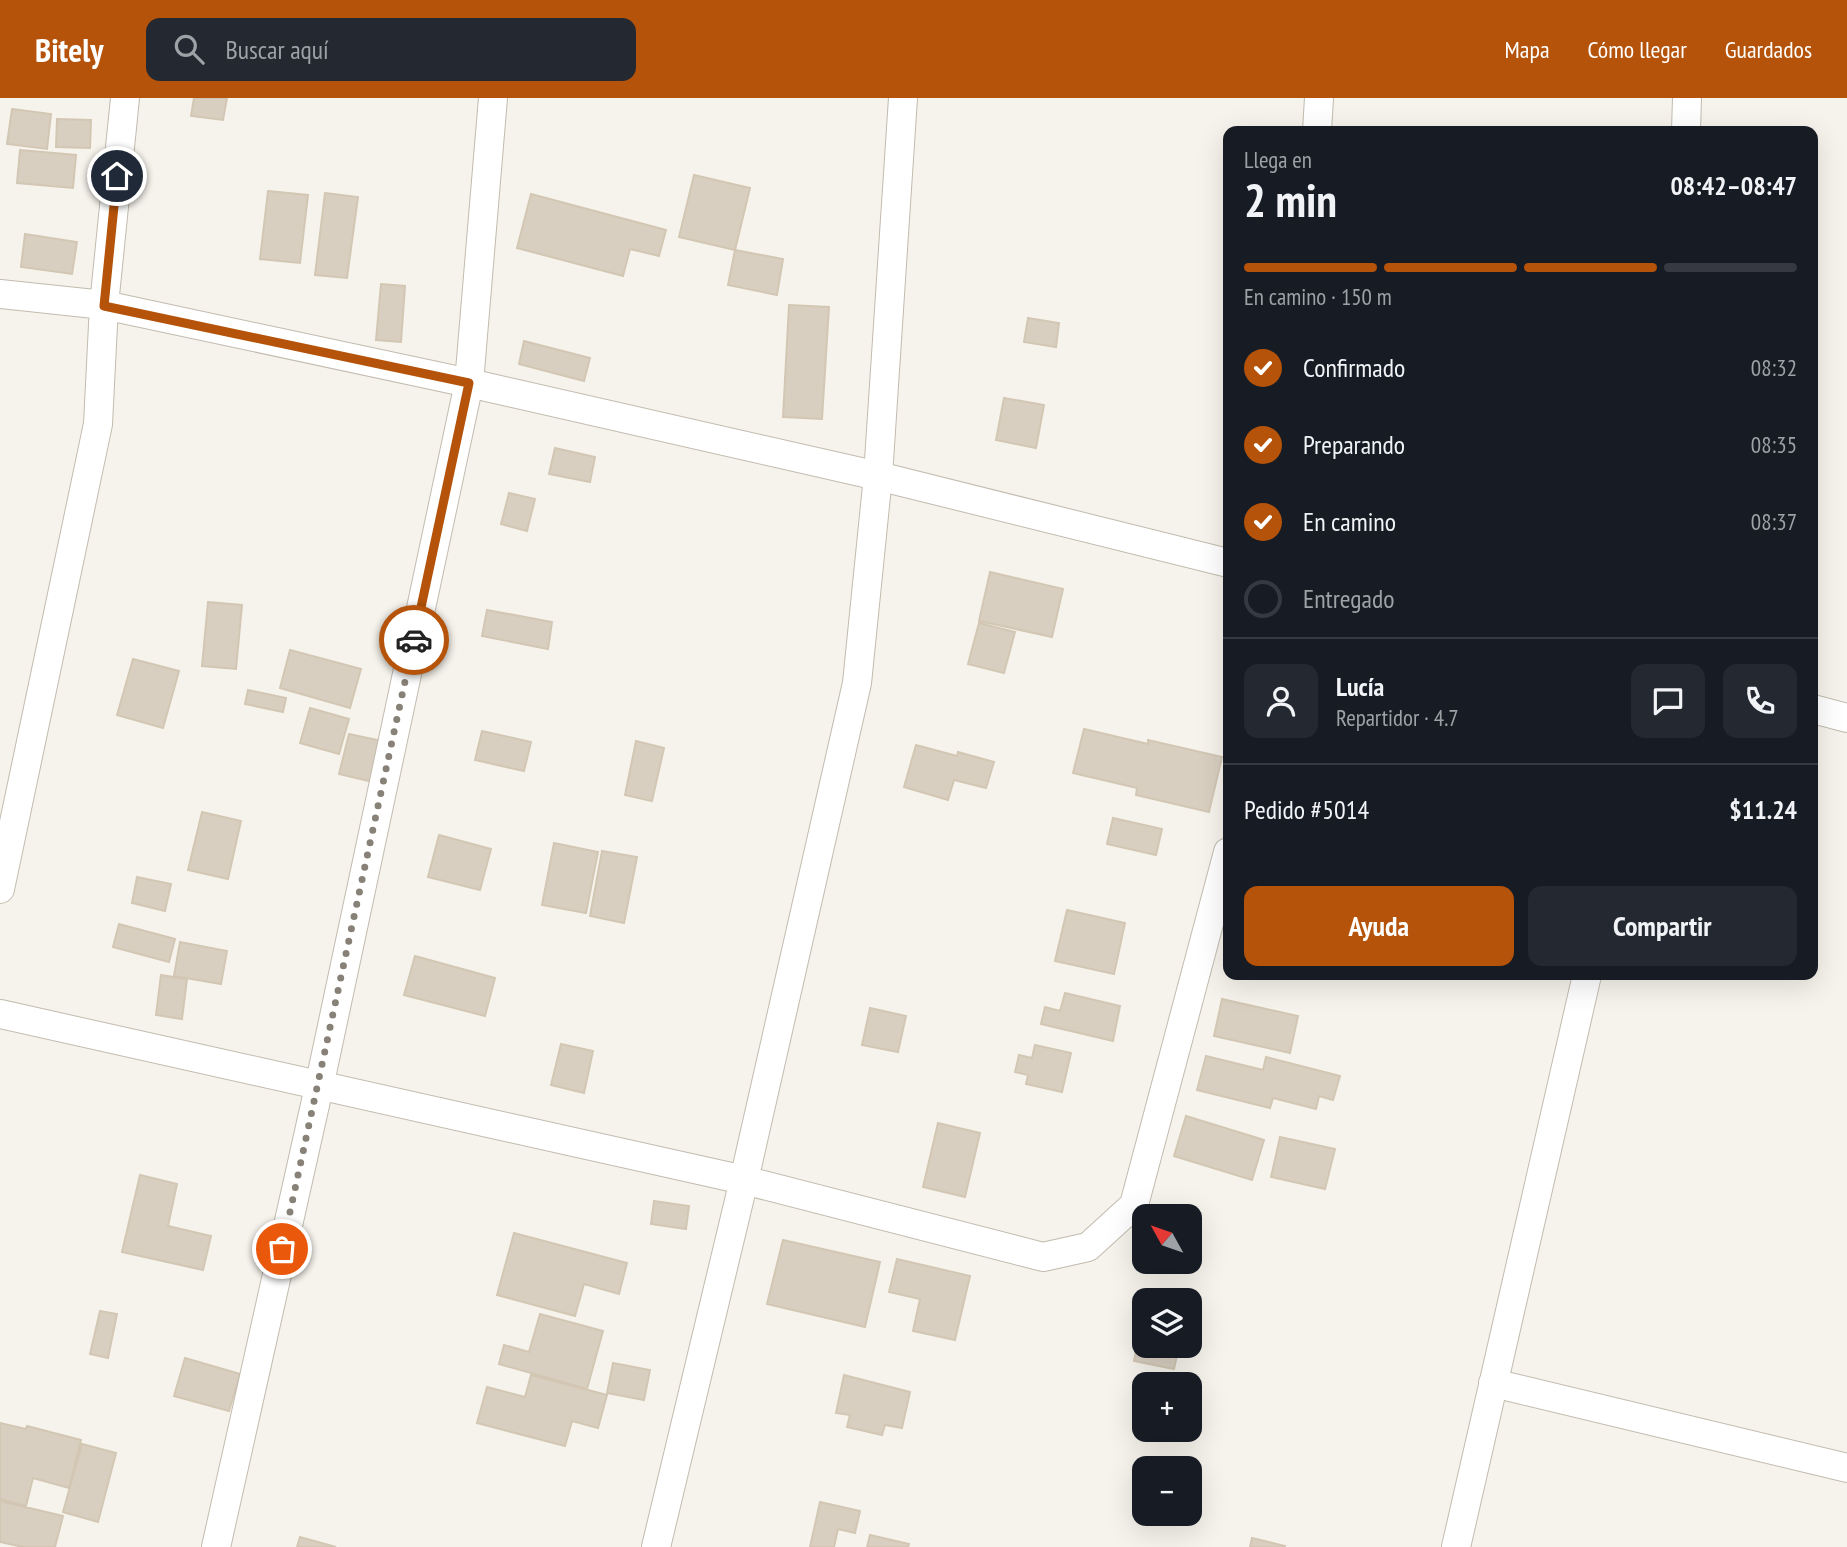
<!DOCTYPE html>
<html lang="es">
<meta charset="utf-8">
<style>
body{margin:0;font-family:"PT Sans Narrow",sans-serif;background:#242831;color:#f1f3f6;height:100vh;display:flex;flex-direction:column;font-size:26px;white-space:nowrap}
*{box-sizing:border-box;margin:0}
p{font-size:23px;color:#9ea1a6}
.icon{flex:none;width:38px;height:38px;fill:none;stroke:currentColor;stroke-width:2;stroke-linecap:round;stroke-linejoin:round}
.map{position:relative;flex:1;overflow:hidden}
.drawer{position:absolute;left:1223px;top:28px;width:595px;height:854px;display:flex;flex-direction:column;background:#171b24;border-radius:14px;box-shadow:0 7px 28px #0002}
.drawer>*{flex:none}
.needle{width:46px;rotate:310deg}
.controls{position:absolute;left:1132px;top:1106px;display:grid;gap:14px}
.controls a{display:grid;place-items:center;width:70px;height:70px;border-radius:14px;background:#171b24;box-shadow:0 7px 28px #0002;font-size:35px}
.pin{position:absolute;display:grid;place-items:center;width:60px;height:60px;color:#fff;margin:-30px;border:4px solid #fff;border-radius:50%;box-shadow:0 2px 7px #0007}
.courier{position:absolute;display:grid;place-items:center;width:70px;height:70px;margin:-35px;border:5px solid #b45309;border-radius:50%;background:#fff;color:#222;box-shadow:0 2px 9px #0007}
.summary em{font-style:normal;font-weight:700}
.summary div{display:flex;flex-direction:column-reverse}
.summary{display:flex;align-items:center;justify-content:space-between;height:119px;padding:0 21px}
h1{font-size:46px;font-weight:700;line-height:52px}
.bar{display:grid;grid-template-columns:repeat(4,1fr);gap:10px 7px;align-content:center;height:84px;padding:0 21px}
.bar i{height:9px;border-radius:5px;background:#363941}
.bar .selected{background:#b45309}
.bar p{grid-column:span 4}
.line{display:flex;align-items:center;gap:18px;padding:0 21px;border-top:2px solid #363941}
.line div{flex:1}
.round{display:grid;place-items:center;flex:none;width:74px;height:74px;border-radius:14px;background:#242831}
ol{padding:0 21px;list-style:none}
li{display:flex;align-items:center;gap:21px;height:77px}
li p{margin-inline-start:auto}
li .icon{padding:7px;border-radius:50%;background:#b45309;color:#fff;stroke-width:4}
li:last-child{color:#9ea1a6}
li i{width:38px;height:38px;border:4px solid #363941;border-radius:50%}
.cta{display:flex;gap:14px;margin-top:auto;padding:14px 21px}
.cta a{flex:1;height:80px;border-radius:14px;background:#b45309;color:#fff;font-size:28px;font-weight:700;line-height:80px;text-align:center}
.cta a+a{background:#242831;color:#f1f3f6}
header{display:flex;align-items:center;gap:42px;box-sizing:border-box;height:98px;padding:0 35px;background:#b45309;color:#fff}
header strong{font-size:33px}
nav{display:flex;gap:38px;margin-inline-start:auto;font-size:24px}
.search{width:490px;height:63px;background:#242831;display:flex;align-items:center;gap:18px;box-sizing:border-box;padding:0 24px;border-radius:14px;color:#9ea1a6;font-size:26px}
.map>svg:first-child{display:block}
</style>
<header>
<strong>Bitely</strong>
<div class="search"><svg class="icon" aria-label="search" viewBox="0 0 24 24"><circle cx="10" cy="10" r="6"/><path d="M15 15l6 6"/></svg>Buscar aquí</div>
<nav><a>Mapa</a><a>Cómo llegar</a><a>Guardados</a></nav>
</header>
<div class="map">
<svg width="1847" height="1449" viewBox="0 0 1847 1449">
<rect width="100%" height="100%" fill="#f6f3ec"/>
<!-- building -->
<path fill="#d8cfc1" stroke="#d3c7b4" stroke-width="2" d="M194,0H227L223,22L191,18Z
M12,11L51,16L47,51L7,46Z
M57,21L91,22L90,50L56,49Z
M20,52L76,57L73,90L17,85Z
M694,77L750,90L735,152L679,139Z
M268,93L308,97L300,165L260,161Z
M325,95L358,99L347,180L315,177Z
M531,96L666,132L659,158L630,151L623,178L517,150Z
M25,136L77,144L72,176L21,169Z
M735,152L783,161L777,197L728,187Z
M381,186L405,188L401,244L376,242Z
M789,207L829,209L822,321L783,319Z
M1028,220L1059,225L1056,249L1024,244Z
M524,243L590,260L584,283L519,266Z
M1004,300L1044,307L1036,350L996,342Z
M555,350L595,359L590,384L549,376Z
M509,395L535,401L527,433L501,426Z
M990,474L1063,491L1052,539L979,523Z
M208,504L242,507L236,571L202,568Z
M487,512L552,524L548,551L482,538Z
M979,525L1015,534L1004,575L968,566Z
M290,552L361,571L350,610L280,590Z
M133,561L179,573L163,630L117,617Z
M248,592L286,600L283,614L245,606Z
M310,610L349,621L339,656L300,645Z
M1084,631L1148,646V642L1222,659L1209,714L1136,697L1137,690L1073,675Z
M482,633L531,644L524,673L475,662Z
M349,636L382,643L373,684L339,676Z
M636,643L664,650L652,703L625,697Z
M916,647L957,658L958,654L994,664L986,690L954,682L948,702L904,689Z
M202,714L241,723L228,781L188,772Z
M1113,720L1162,731L1156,757L1107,746Z
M439,737L491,751L480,792L428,779Z
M554,745L598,754L586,815L542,807Z
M602,753L637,759L624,825L590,818Z
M137,779L171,786L165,813L132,805Z
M1067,812L1125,825L1114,876L1055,863Z
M119,826L175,841L169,864L113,849Z
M180,844L227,853L221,886L174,878Z
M415,858L495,880L485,918L404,897Z
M161,877L187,881L182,921L156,917Z
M1065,895L1120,908L1113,943L1041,926L1045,909L1060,913Z
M1222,901L1298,918L1290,955L1214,938Z
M870,910L906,918L898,954L862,947Z
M561,946L593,953L584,995L551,987Z
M1035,947L1071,955L1062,994L1026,986L1028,977L1015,974L1019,957L1032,960Z
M1206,958L1263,972L1266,959L1340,978L1333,1002L1319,998L1316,1011L1273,1000L1270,1010L1197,992Z
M1186,1018L1264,1042L1252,1082L1174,1058Z
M938,1025L980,1035L965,1099L923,1089Z
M1280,1039L1335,1051L1325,1091L1271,1079Z
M140,1077L177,1086L168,1128L211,1138L203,1172L122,1154Z
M654,1103L689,1108L686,1131L651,1126Z
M514,1135L627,1165L619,1196L584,1186L575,1218L497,1197Z
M783,1142L880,1164L865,1229L767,1206Z
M897,1161L970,1178L955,1242L913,1233L920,1201L889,1194Z
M100,1213L117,1216L108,1260L90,1256Z
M1144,1214V1248H1179L1174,1271L1134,1263Z
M540,1216L603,1233L587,1291L499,1266L504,1247L529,1254Z
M185,1260L240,1276L229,1313L174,1298Z
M613,1265L650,1272L644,1302L607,1295Z
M531,1277L607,1297L598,1330L572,1323L565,1348L477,1325L487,1289L525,1299Z
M844,1277L910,1294L902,1330L885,1327L882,1337L847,1329L850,1317L836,1315Z
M0,1325L26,1331L27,1328L81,1342L69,1390L33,1380L26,1408L0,1401Z
M82,1346L116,1355L98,1424L63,1414Z
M0,1403L63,1418L55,1449H23L0,1444Z
M820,1404L860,1413L855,1435L838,1431L834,1449H810Z
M870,1437L909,1446L908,1449H867Z
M300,1439L336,1449H297Z
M1252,1440L1285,1448L1284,1449H1250Z"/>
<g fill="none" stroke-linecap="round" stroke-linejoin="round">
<!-- minor casing -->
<g stroke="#c2bbae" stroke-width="30">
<path id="minor" d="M1317,33L1319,0
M1686,33L1687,0
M0,196L104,207L469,285L878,378L1228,465
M1813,611L1847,620
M0,791L98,326L104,207L125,0
M0,916L744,1082L1043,1159L1088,1149L1134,1107L1228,754
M1493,1285L1847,1370
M216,1449L319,989L469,285L493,0
M656,1449L744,1082L857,585L878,378L903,0
M1456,1449L1587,877"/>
</g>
<!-- minor -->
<use href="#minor" stroke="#fff" stroke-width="28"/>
</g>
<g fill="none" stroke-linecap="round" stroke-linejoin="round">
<!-- done -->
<path stroke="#878178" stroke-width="7" stroke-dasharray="0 12.6" d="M282,1151L414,542"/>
<!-- route -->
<path stroke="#b45309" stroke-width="9" d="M117,78L104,208L469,285L414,542"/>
</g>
</svg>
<div class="controls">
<a><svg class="needle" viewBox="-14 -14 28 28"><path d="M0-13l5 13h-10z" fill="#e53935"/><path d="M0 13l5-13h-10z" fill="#9ea1a6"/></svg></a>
<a><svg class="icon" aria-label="layers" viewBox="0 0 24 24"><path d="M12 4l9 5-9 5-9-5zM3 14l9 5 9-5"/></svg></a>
<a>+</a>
<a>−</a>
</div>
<div class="pin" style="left:282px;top:1151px;background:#ea580c"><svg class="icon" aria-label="bag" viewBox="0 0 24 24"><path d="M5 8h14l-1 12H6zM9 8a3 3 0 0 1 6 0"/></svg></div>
<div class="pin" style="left:117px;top:78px;background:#1f2937"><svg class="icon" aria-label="home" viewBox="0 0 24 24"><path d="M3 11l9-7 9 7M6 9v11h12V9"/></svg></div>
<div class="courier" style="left:414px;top:542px"><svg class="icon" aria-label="car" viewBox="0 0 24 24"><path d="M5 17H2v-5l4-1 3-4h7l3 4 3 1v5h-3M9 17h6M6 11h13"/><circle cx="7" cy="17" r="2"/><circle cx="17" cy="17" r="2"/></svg></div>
<section class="drawer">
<div class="summary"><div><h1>2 min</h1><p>Llega en</p></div><em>08:42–08:47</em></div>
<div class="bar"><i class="selected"></i><i class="selected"></i><i class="selected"></i><i></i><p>En camino · 150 m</p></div>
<ol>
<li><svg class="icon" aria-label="check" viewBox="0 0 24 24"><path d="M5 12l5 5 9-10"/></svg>Confirmado<p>08:32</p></li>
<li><svg class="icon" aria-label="check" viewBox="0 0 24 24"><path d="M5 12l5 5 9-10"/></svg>Preparando<p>08:35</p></li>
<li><svg class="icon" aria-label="check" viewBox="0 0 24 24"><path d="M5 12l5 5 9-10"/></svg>En camino<p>08:37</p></li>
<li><i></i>Entregado</li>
</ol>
<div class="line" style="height:126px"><a class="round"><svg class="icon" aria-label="person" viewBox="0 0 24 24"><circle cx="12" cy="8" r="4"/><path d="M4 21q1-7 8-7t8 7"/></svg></a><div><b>Lucía</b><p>Repartidor · 4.7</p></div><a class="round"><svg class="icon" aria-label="chat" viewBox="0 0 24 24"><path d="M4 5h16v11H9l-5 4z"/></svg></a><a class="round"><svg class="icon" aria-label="phone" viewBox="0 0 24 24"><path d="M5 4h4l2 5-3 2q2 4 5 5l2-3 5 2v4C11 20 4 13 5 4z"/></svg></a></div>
<div class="line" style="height:91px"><div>Pedido #5014</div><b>$11.24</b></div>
<div class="cta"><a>Ayuda</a><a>Compartir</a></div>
</section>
</div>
